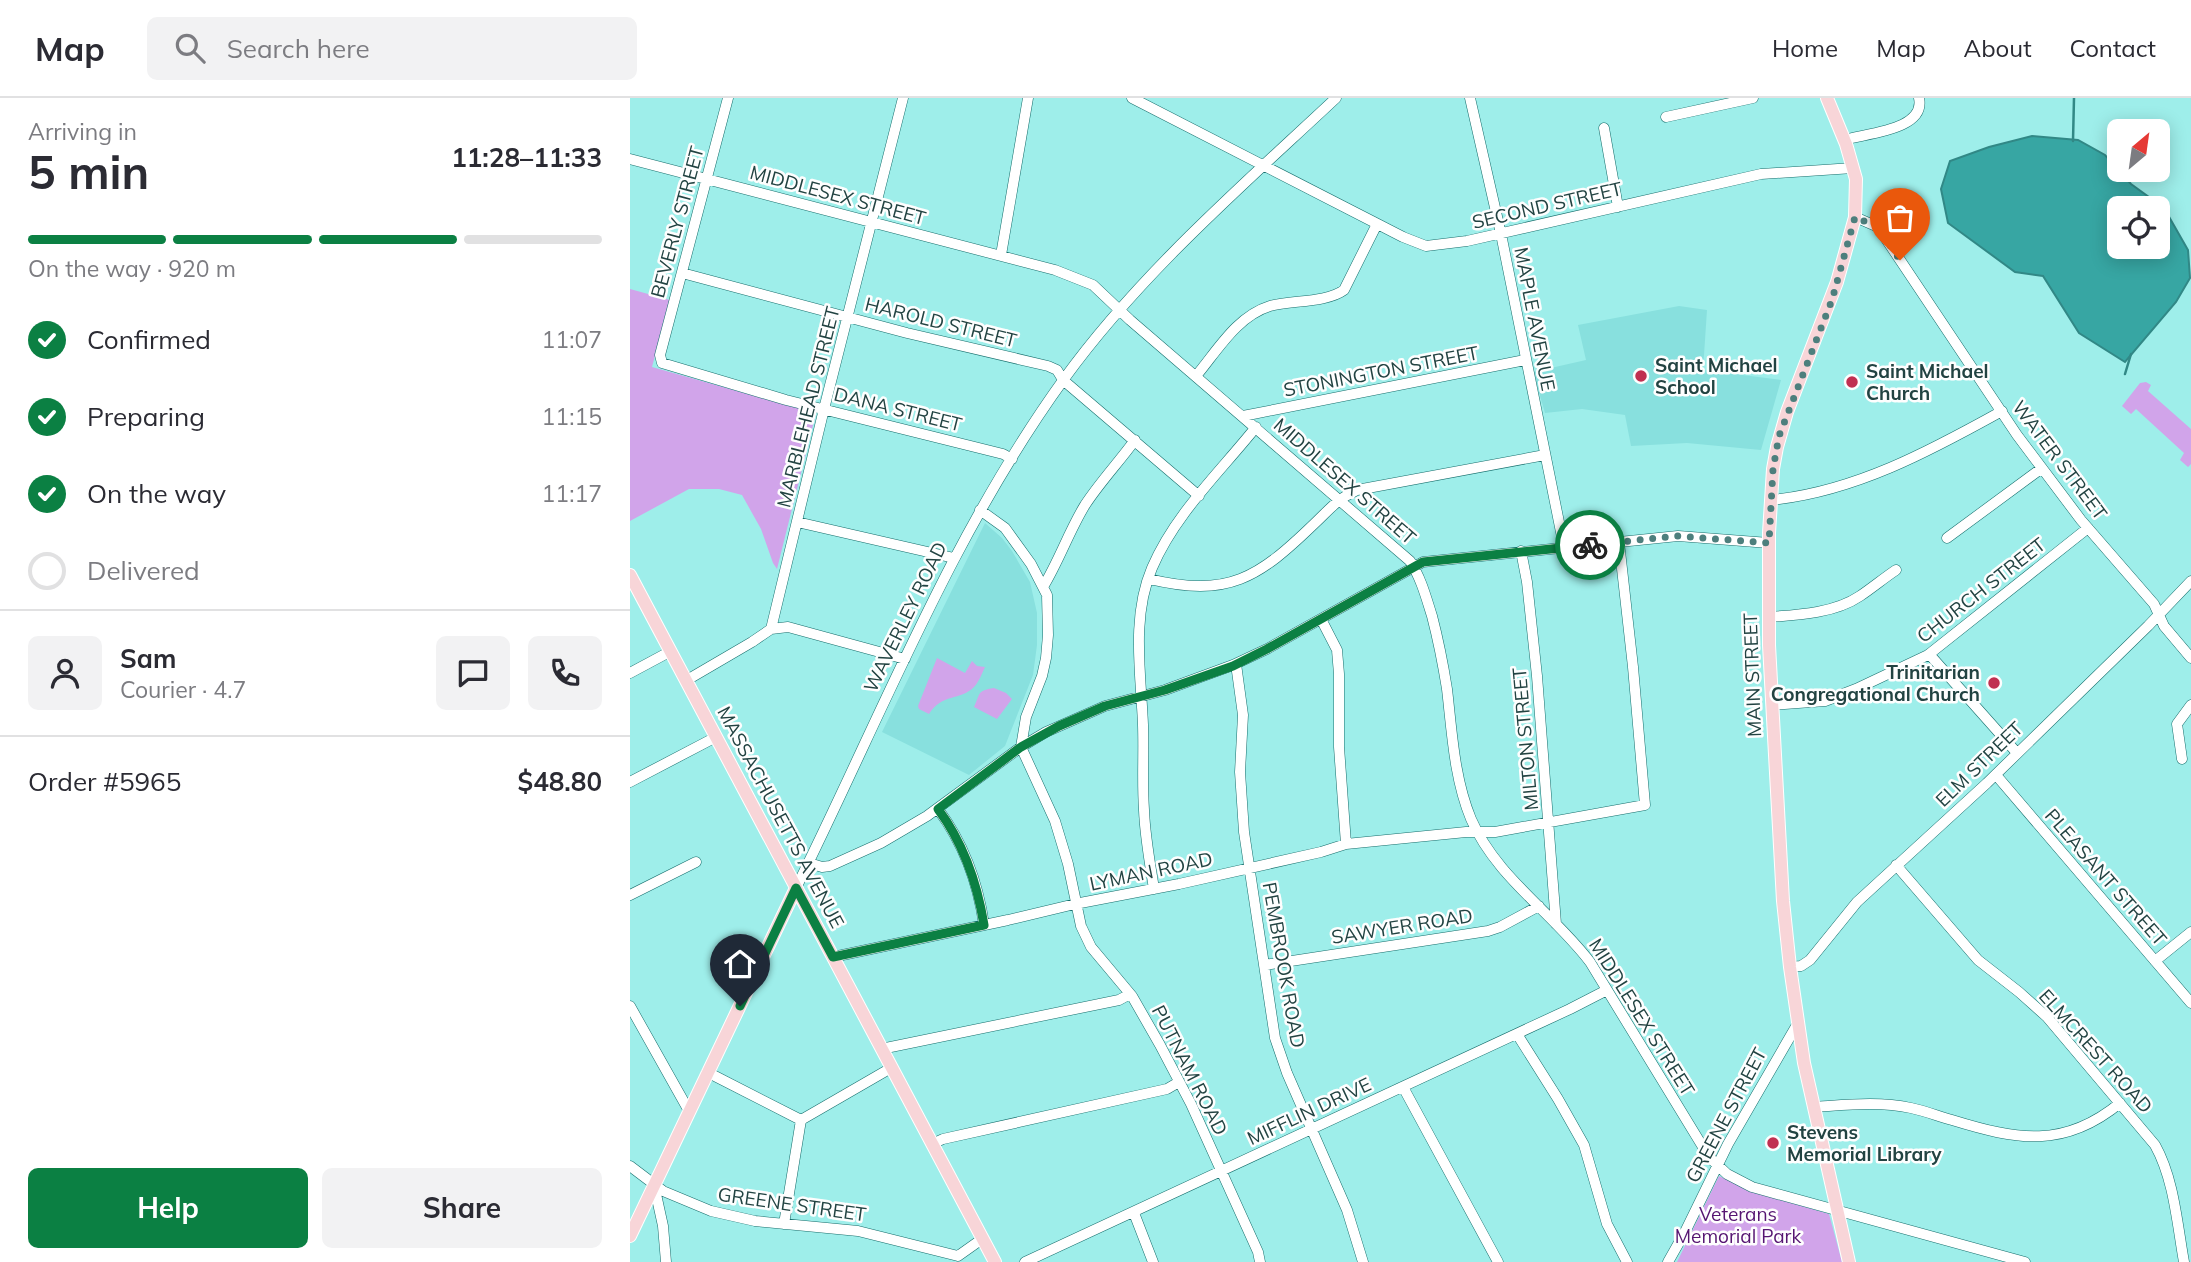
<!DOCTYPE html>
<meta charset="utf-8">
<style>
body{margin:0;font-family:Mulish,sans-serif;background:#f2f2f3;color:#2b2b33;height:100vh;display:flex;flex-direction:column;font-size:26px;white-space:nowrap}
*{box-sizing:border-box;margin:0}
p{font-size:23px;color:#7c7c81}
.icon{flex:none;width:38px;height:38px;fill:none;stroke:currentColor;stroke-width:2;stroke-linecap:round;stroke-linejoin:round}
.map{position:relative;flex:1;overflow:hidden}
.details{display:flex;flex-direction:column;background:#fff;width:630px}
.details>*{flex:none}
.needle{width:46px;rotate:29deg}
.buttons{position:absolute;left:1477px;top:21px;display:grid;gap:14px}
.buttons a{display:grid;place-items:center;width:63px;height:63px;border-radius:10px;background:#fff;box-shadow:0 4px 18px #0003;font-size:35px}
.pin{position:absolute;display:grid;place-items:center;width:60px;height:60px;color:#fff;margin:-72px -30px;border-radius:50% 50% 50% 0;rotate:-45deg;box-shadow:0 0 7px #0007}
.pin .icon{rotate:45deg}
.courier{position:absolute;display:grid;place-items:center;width:70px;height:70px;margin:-35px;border:5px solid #0b8043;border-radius:50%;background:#fff;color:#222;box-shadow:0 2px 9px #0007}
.headline em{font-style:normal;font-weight:700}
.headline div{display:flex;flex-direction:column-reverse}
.headline{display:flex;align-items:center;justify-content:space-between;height:119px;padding:0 28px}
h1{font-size:46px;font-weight:700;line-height:52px}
.bar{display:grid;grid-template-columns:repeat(4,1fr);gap:10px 7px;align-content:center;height:84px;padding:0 28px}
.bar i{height:9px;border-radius:5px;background:#e1e1e2}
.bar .selected{background:#0b8043}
.bar p{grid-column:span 4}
.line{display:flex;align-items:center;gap:18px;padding:0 28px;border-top:2px solid #e1e1e2}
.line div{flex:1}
.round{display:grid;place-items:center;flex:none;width:74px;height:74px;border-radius:10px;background:#f2f2f3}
ol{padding:0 28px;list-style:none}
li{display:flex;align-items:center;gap:21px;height:77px}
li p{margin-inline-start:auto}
li .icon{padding:7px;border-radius:50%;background:#0b8043;color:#fff;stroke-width:4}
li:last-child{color:#7c7c81}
li i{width:38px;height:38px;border:4px solid #e1e1e2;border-radius:50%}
.button{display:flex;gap:14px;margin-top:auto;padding:14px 28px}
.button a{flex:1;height:80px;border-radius:10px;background:#0b8043;color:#fff;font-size:28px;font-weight:700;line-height:80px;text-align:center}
.button a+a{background:#f2f2f3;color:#2b2b33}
header{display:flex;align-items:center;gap:42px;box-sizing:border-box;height:98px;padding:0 35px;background:#fff;border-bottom:2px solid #e1e1e2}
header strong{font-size:33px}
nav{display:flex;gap:38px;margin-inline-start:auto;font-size:24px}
.search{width:490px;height:63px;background:#f2f2f3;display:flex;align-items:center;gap:18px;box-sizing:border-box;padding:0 24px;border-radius:10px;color:#7c7c81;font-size:26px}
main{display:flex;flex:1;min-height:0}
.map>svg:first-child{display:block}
</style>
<header>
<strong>Map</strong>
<div class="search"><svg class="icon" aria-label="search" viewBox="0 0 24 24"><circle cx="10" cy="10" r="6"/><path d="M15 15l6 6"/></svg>Search here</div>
<nav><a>Home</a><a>Map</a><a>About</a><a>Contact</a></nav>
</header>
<main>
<section class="details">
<div class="headline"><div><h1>5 min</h1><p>Arriving in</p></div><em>11:28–11:33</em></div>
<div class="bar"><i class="selected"></i><i class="selected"></i><i class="selected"></i><i></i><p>On the way · 920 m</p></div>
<ol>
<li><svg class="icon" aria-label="check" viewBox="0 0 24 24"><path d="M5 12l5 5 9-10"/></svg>Confirmed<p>11:07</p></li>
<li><svg class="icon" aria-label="check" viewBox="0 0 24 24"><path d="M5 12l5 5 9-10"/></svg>Preparing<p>11:15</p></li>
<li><svg class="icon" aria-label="check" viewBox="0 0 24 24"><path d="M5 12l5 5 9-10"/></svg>On the way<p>11:17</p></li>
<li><i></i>Delivered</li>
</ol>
<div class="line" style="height:126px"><a class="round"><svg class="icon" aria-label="person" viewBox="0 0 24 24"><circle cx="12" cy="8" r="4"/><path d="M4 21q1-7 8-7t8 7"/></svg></a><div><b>Sam</b><p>Courier · 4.7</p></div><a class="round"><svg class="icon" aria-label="chat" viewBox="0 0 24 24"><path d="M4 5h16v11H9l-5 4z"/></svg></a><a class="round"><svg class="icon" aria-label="phone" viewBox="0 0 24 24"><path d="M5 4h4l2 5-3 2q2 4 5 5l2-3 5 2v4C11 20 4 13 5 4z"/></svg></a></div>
<div class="line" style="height:91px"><div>Order #5965</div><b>$48.80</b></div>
<div class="button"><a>Help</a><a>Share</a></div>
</section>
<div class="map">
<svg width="1561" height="1164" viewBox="0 0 1561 1164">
<rect width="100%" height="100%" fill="#9eeeea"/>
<!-- built -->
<path fill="#88e0de" d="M1049,208L1077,212L1073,272L1151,282L1131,352L1057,345L1001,348L995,317L952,311L915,315L903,274L956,262L948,227Z
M355,425L372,440L382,453L400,484L407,515V547L403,577L375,648L339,677L252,634Z"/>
<!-- green -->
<path fill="#d1a4ea" d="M0,191L40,202L22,269L186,315L147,471L143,465L131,431L112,397L89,391H59L0,423Z
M1516,284L1521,287L1518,293L1561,331V366L1558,369L1550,362L1554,355L1506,311L1501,316L1492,308L1510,285Z
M307,560L335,575L342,563L347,568L355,569C352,575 349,584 344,589C330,603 312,595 299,616L289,611L288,608Z
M364,590L376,595L382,601L367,621L344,609C351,595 346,593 364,590Z
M1089,1078L1121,1093L1199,1116L1212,1164H1047Z"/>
<!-- water -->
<path fill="#37a6a3" stroke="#318886" stroke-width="2" fill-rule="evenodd" d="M1402,38L1448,42L1475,57L1501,86L1534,110L1558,152L1560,180L1546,204L1495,264L1449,235L1413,178L1385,174L1318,125L1311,91L1320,63L1359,49ZM1489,110H1528V149H1489Z"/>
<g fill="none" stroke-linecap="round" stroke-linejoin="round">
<!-- stream -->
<path stroke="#318886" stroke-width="2.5" d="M1443,43L1444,0
M1495,276L1501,256"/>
<!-- minor casing -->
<g stroke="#166e6c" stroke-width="11">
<path id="minor" d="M98,0L30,257L32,265L156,302L373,356L382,361
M502,0L773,139L796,148L837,143L1131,76L1223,70
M840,0L871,136L934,449
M1036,19L1123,0
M974,30L988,109
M1214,42C1237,35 1296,32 1289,0
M0,61L425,172L463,187L500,222L780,463C791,480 796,499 802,518C808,541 813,566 817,591C822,634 824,680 841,721C866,779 923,815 960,864L1079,1059L1097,1076L1122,1089L1395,1164
M1225,119L1248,129L1387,337L1451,422L1524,506L1534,528L1561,560
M371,157L398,0
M52,175L277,235L418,268L427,272L433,282L569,398
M566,278C587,253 607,218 640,208C661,202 696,205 714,192L747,126
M613,318L895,262
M1141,402C1224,394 1300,353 1372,313
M350,412L375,430L401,466L417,497L418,537L416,560L412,578L396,619L391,649L425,723L438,766L451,828L461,849L502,898L530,947L561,1006L628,1154L630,1164
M167,424L324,460
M1317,440L1412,370
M891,453L897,484L907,578L926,826
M519,481C599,500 628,480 684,426C701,410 706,402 727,392L915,357
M413,489C429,463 439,433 455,407C470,384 489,364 505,342
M1139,519C1169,517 1205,515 1230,498C1242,490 1254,480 1266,472
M691,521L707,552L709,576V649L716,746
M141,531L158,529L275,561
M1299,556L1387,655
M606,566L613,617L610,674L614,734L645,940L657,975L717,1112L733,1164
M0,575L41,553
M57,582L122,544L141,531L194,311L273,0
M1142,607L1195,603L1226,591L1298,557L1458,430
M1552,661L1547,626L1561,607
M1366,677L1561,905
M0,684L86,639
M308,711C334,746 348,784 354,827
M179,765L192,769L200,768L251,745L297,718L391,649L416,634L475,608L535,592L603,567L637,551L793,464L1048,438L1139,445
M1266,767L1348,862L1389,894L1417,919L1525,1047C1544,1081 1547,1125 1554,1164
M166,790C251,619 321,437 434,281C510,176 612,88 706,0
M524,791C520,765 515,739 514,712C512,684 514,656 513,627C511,576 501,519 522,470C545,416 590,374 626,329
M0,797L66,764
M203,859L378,822L445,806L549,786L691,754L716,746L836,734H865L1015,707L1003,569L989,444
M1525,863L1561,834
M635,867L858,833L870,829L909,808
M1160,869L1171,868L1180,862L1227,804L1357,685L1518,528L1561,483
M0,908L59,1013
M887,936L928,1001L954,1047L977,1126L997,1164
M251,951L489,902L500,896
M77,974L171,1022
M773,989L868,1164
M1184,1009C1216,1007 1249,1003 1281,1010C1295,1013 1308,1018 1322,1022C1387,1042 1434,1051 1490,1005
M302,1046L313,1041L537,991L549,984
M0,1068L33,1093L81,1113L125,1123L228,1133L328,1158
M24,1087L33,1128L36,1164
M504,1115L523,1164
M154,1126L171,1022L261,970
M328,1158L352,1141
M395,1164L940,911L977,892
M1038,1164L1055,1134L1098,1046L1168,925"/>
</g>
<!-- major casing -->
<g stroke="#fff" stroke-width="14">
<path id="major" d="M1197,0L1216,46L1226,81L1225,119L1207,184L1157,314L1147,349L1143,371L1139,435V547L1153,803L1160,869L1174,965L1219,1164
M0,477L365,1164
M0,1138L166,790"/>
</g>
<!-- minor -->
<use href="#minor" stroke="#fff" stroke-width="10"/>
<!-- major -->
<use href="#major" stroke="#f8d5d8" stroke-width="12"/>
</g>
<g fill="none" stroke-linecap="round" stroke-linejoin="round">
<!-- done -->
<path stroke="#4d7f7d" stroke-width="7" stroke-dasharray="0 12.6" d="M960,447L1048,438L1139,445L1143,371L1149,338L1202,202L1225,119L1248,129L1270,162"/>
<!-- route -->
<path stroke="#0b8043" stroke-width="9" d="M110,908L166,790L203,859L354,827C347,784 334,746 308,711L391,649L429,628L475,608L535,592L603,568L637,551L793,464L960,447"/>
</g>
<!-- markers -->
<g fill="#c03051" stroke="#fefefe" stroke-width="2.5">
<circle cx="1011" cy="278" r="7"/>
<circle cx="1222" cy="284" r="7"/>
<circle cx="1364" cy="585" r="7"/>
<circle cx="1143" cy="1045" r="7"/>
</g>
<g text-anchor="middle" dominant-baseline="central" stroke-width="5" stroke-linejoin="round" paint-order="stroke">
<!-- street labels -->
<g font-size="19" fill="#224342" stroke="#fefefe">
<text transform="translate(208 97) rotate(15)">MIDDLESEX STREET</text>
<text transform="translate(917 107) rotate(-13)">SECOND STREET</text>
<text transform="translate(47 124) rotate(-75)">BEVERLY STREET</text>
<text transform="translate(905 221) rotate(79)">MAPLE AVENUE</text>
<text transform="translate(311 224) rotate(14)">HAROLD STREET</text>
<text transform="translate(751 273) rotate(-11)">STONINGTON STREET</text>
<text transform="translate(178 309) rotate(-76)">MARBLEHEAD STREET</text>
<text transform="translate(268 311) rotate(14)">DANA STREET</text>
<text transform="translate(1430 362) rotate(53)">WATER STREET</text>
<text transform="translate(715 383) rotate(41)">MIDDLESEX STREET</text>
<text transform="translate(1351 492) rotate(-38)">CHURCH STREET</text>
<text transform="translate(275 519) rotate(-64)">WAVERLEY ROAD</text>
<text transform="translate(1122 577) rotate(-92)">MAIN STREET</text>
<text transform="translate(895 641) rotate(-95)">MILTON STREET</text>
<text transform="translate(1349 666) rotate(-44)">ELM STREET</text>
<text transform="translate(151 719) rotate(62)">MASSACHUSETTS AVENUE</text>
<text transform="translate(521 773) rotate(-12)">LYMAN ROAD</text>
<text transform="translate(1476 779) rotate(49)">PLEASANT STREET</text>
<text transform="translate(772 828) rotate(-9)">SAWYER ROAD</text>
<text transform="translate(654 867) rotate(80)">PEMBROOK ROAD</text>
<text transform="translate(1012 919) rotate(58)">MIDDLESEX STREET</text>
<text transform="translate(1466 953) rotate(48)">ELMCREST ROAD</text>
<text transform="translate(560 972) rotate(63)">PUTNAM ROAD</text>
<text transform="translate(679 1013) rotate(-25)">MIFFLIN DRIVE</text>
<text transform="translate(1096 1017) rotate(-62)">GREENE STREET</text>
<text transform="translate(162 1106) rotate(8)">GREENE STREET</text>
</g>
<!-- poi labels -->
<g font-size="19" font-weight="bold" fill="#224342" stroke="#fefefe" text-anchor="start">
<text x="1025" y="267">Saint Michael<tspan x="1025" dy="22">School</tspan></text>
<text x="1236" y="273">Saint Michael<tspan x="1236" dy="22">Church</tspan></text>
<text x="1350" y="574" text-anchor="end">Trinitarian<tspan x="1350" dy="22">Congregational Church</tspan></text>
<text x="1157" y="1034">Stevens<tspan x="1157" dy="22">Memorial Library</tspan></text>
</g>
<!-- park labels -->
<g font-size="19" fill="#561572" stroke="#fefefe">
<text x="1108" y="1116">Veterans<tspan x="1108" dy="22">Memorial Park</tspan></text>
</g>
</g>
</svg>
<div class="buttons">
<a><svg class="needle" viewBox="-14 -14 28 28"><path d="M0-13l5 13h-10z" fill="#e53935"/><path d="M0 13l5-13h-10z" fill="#7c7c81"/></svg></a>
<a><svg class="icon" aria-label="locate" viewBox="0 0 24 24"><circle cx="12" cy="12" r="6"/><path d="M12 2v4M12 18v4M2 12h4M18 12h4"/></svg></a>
</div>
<div class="pin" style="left:1270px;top:162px;background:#ea580c"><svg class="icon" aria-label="bag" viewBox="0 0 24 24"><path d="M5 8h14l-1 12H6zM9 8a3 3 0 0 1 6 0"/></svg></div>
<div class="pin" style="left:110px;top:908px;background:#1f2937"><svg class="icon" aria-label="home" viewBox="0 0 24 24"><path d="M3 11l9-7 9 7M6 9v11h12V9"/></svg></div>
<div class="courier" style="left:960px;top:447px"><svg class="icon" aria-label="bike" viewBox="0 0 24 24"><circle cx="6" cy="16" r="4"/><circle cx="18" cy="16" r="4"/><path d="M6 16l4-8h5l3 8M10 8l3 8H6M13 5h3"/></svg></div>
</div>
</main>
